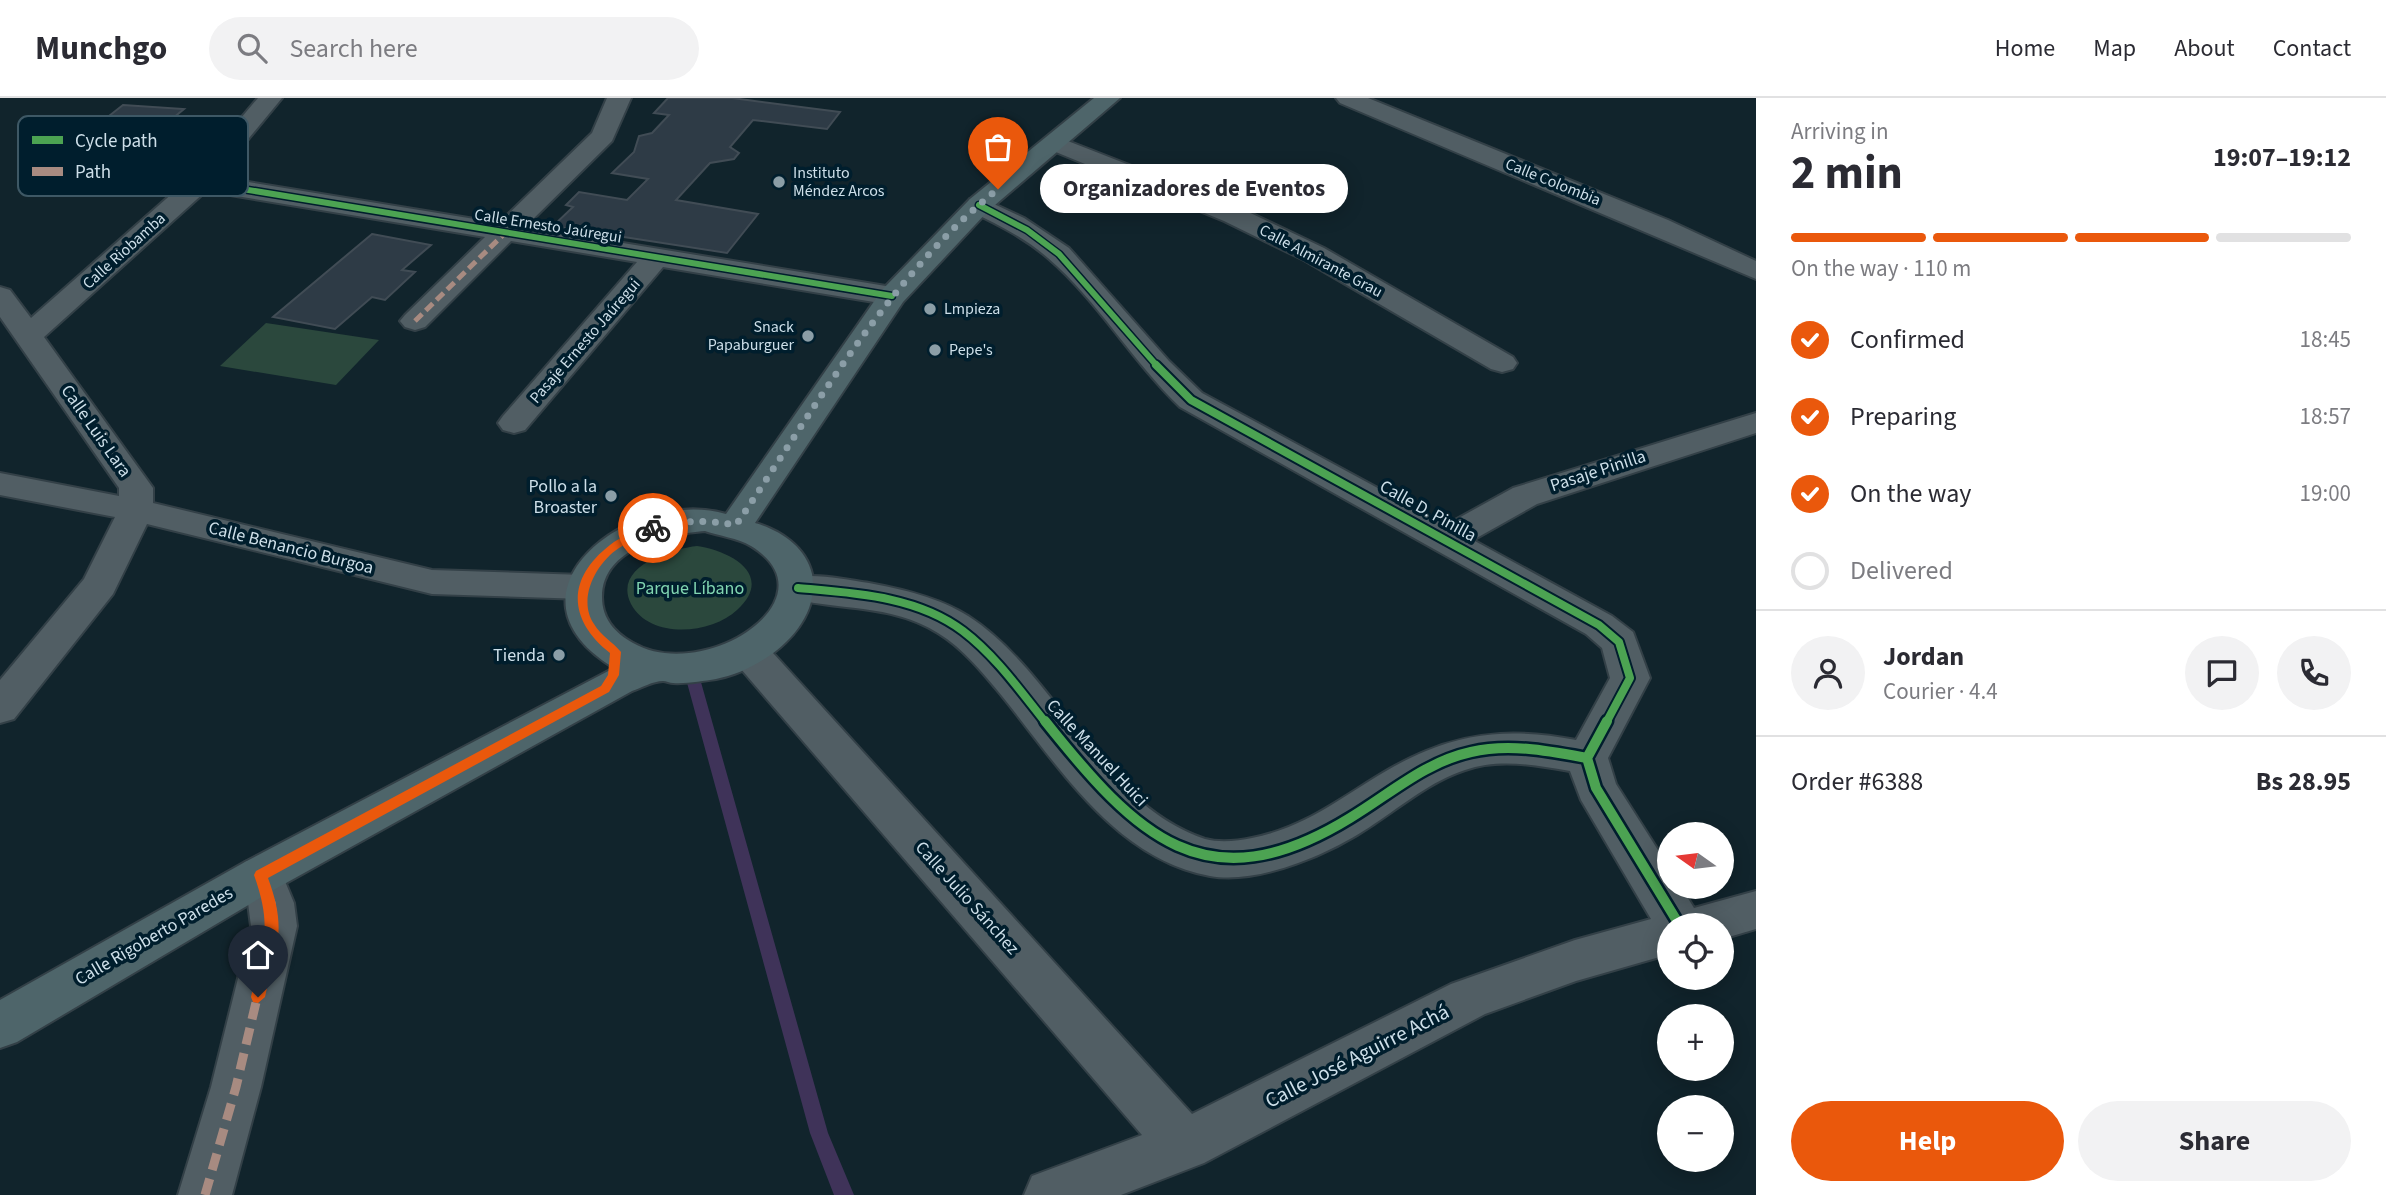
<!DOCTYPE html>
<meta charset="utf-8">
<style>
body{margin:0;font-family:"Source Sans 3",sans-serif;background:#f2f2f3;color:#2b2b33;height:100vh;display:flex;flex-direction:column;font-size:26px;white-space:nowrap}
*{box-sizing:border-box;margin:0}
p{font-size:23px;color:#7c7c81}
.icon{flex:none;width:38px;height:38px;fill:none;stroke:currentColor;stroke-width:2;stroke-linecap:round;stroke-linejoin:round}
.map{position:relative;flex:1;overflow:hidden}
.panel{display:flex;flex-direction:column;background:#fff;width:630px}
.panel>*{flex:none}
.needle{width:46px;rotate:284deg}
.buttons{position:absolute;left:1657px;top:724px;display:grid;gap:14px}
.buttons a{display:grid;place-items:center;width:77px;height:77px;border-radius:50%;background:#fff;box-shadow:0 4px 18px #0003;font-size:35px}
.pin{position:absolute;display:grid;place-items:center;width:60px;height:60px;color:#fff;margin:-72px -30px;border-radius:50% 50% 50% 0;rotate:-45deg;box-shadow:0 0 7px #0007}
.pin .icon{rotate:45deg}
.courier{position:absolute;display:grid;place-items:center;width:70px;height:70px;margin:-35px;border:5px solid #ea580c;border-radius:50%;background:#fff;color:#222;box-shadow:0 2px 9px #0007}
.bubble{position:absolute;height:49px;border-radius:24px;background:#fff;box-shadow:0 4px 18px #0003;font-size:23px;font-weight:700;line-height:49px;text-align:center}
.overview em{font-style:normal;font-weight:700}
.overview div{display:flex;flex-direction:column-reverse}
.overview{display:flex;align-items:center;justify-content:space-between;height:119px;padding:0 35px}
h1{font-size:46px;font-weight:700;line-height:52px}
.bar{display:grid;grid-template-columns:repeat(4,1fr);gap:10px 7px;align-content:center;height:84px;padding:0 35px}
.bar i{height:9px;border-radius:5px;background:#e1e1e2}
.bar .on{background:#ea580c}
.bar p{grid-column:span 4}
.line{display:flex;align-items:center;gap:18px;padding:0 35px;border-top:2px solid #e1e1e2}
.line div{flex:1}
.round{display:grid;place-items:center;flex:none;width:74px;height:74px;border-radius:37px;background:#f2f2f3}
ol{padding:0 35px;list-style:none}
li{display:flex;align-items:center;gap:21px;height:77px}
li p{margin-inline-start:auto}
li .icon{padding:7px;border-radius:50%;background:#ea580c;color:#fff;stroke-width:4}
li:last-child{color:#7c7c81}
li i{width:38px;height:38px;border:4px solid #e1e1e2;border-radius:50%}
.action{display:flex;gap:14px;margin-top:auto;padding:14px 35px}
.action a{flex:1;height:80px;border-radius:42px;background:#ea580c;color:#fff;font-size:28px;font-weight:700;line-height:80px;text-align:center}
.action a+a{background:#f2f2f3;color:#2b2b33}
header{display:flex;align-items:center;gap:42px;box-sizing:border-box;height:98px;padding:0 35px;background:#fff;border-bottom:2px solid #e1e1e2}
header strong{font-size:33px}
nav{display:flex;gap:38px;margin-inline-start:auto;font-size:24px}
.search{width:490px;height:63px;background:#f2f2f3;display:flex;align-items:center;gap:18px;box-sizing:border-box;padding:0 24px;border-radius:38px;color:#7c7c81;font-size:26px}
main{display:flex;flex:1;min-height:0}
.map>svg:first-child{display:block}
</style>
<header>
<strong>Munchgo</strong>
<div class="search"><svg class="icon" aria-label="search" viewBox="0 0 24 24"><circle cx="10" cy="10" r="6"/><path d="M15 15l6 6"/></svg>Search here</div>
<nav><a>Home</a><a>Map</a><a>About</a><a>Contact</a></nav>
</header>
<main>
<div class="map">
<svg width="1756" height="1097" viewBox="0 0 1756 1097">
<rect width="100%" height="100%" fill="#11242c"/>
<!-- green -->
<path fill="#2b483d" d="M266,225L379,242L336,287L220,268Z
M697,448C731,453 775,477 737,512C712,536 650,542 631,506C612,468 672,451 697,448Z"/>
<g fill="none" stroke-linecap="round" stroke-linejoin="round">
<!-- stream -->
<path fill="#3f3359" fill-rule="evenodd" d="M690,565L697,570L828,1035L854,1097H834L810,1035L683,570Z"/>
</g>
<!-- building -->
<path fill="#2e3b46" stroke="#414c55" stroke-width="2" d="M668,0H732L840,14L827,31L753,22L730,49L739,55L734,61L710,65L676,102L758,116L727,155L553,128L573,109L566,107L579,94L627,102L648,81L612,75L634,54L639,38L652,35L669,17L654,15Z
M123,7L184,11L162,29L183,30L147,63L84,59L123,26L100,25Z
M372,136L431,147L402,172L415,174L385,202L372,199L335,231L273,219Z"/>
<g fill="none" stroke-linecap="round" stroke-linejoin="round">
<!-- minor casing -->
<g stroke="#334047" stroke-width="4">
<path id="minor" d="M258,0H282L217,79L499,125L592,35L607,0H631L612,43L525,129L892,189L902,192L906,198L902,204L892,207L663,169L525,332L514,335L503,332L498,325L503,318L637,164L511,143L425,229L415,232L405,229L400,223L405,217L485,139L206,93L44,239L153,390V405L432,472L584,477L597,480L602,489L597,498L584,501L432,496L147,426L113,496L14,621L0,625V582L84,481L115,419L0,397V375L119,398V390L0,219V189L10,192L31,220L191,79Z
M1336,0H1368L1668,122L1756,163V181L1340,5Z
M1055,38L1242,111L1324,150L1513,259L1517,265L1513,271L1502,274L1491,271L1304,162L1224,123L1046,50L1043,45L1046,40Z
M979,99L1024,120L1069,150L1169,263L1202,295L1446,427L1513,390L1756,315V335L1537,406L1473,442L1612,518L1633,534L1650,580L1608,660L1616,686L1670,771V789H1681L1694,810L1756,793V831L1722,841V828H1670V856L1576,883L1485,916L1204,1065L1121,1097H1024L1032,1078L1142,1037L735,564L730,554L735,544L749,540L763,544L1192,1016L1451,886L1575,842L1651,821L1581,702L1570,673C1536,667 1498,660 1465,672C1431,683 1403,707 1374,726C1334,754 1260,787 1210,778C1115,761 1058,667 1002,598C983,575 964,551 938,535C891,505 837,513 785,499L780,490L785,481C811,474 842,481 869,485C902,491 940,500 968,518C1057,575 1100,706 1205,741C1220,745 1238,743 1252,740C1320,727 1364,678 1426,653C1476,632 1524,632 1576,642L1610,580L1602,550L1586,536L1180,309C1132,263 1098,203 1048,160C1025,140 997,126 970,113L966,107L970,101Z
M261,758L277,764L294,805L297,828L261,989L232,1097H178L211,989L251,828L248,805L239,777L245,764Z"/>
</g>
<!-- major casing -->
<g stroke="#334047" stroke-width="4">
<path id="major" d="M1094,0H1120L988,113L903,204L755,425C780,432 806,449 812,476C822,528 763,572 716,581C703,583 686,586 673,585C670,585 666,583 663,583C653,583 641,590 632,593L277,790L17,944L0,950V902L245,764L614,570C490,495 632,388 726,416L882,192L970,101ZM705,433C719,438 738,440 751,448C836,500 704,586 633,545C615,535 602,521 602,499C602,450 666,436 705,433Z"/>
</g>
<!-- minor -->
<use href="#minor" fill="#515e64" fill-rule="evenodd"/>
<!-- major -->
<use href="#major" fill="#4e656a" fill-rule="evenodd"/>
<!-- quiet-far1 -->
<path stroke="#a88b81" stroke-width="5" stroke-dasharray="10 5" stroke-linecap="butt" d="M415,223L505,135"/>
<!-- quiet -->
<path stroke="#a88b81" stroke-width="9" stroke-dasharray="17 9" stroke-linecap="butt" d="M205,1097L236,989L274,828L271,805L261,777"/>
<!-- cycleway-far2 casing -->
<g stroke="#001e2d" stroke-width="9">
<path id="cycleway-far2" d="M200,84L892,198
M979,107L1027,132L1059,156L1158,269"/>
</g>
<!-- cycleway-far1 casing -->
<g stroke="#001e2d" stroke-width="12">
<path id="cycleway-far1" d="M1156,267L1191,302L1599,527L1619,544L1630,580L1606,625
M798,490C854,495 917,498 963,533C996,558 1021,594 1046,625"/>
</g>
<!-- cycleway casing -->
<g stroke="#001e2d" stroke-width="15">
<path id="cycleway" d="M1045,623C1136,737 1205,809 1350,720C1390,696 1425,664 1471,654C1509,645 1549,653 1587,660
M1607,623L1587,660L1596,690L1680,828"/>
</g>
<!-- cycleway-far2 -->
<use href="#cycleway-far2" stroke="#4ca352" stroke-width="6"/>
<!-- cycleway-far1 -->
<use href="#cycleway-far1" stroke="#4ca352" stroke-width="8"/>
<!-- cycleway -->
<use href="#cycleway" stroke="#4ca352" stroke-width="10"/>
</g>
<!-- route -->
<path fill="#ea580c" d="M649,428L658,430C648,440 631,442 619,450C596,465 577,501 594,526C601,538 613,544 621,554L619,577L609,594L268,780C287,831 277,848 265,899L258,905L253,904L251,899C263,846 273,830 254,777L256,773L601,588L608,577L610,555C568,522 566,481 610,447C621,438 637,434 649,428Z"/>
<g fill="none" stroke-linecap="round" stroke-linejoin="round">
<!-- done -->
<path stroke="#8b9ea7" stroke-width="7" stroke-dasharray="0 12.6" d="M653,430C682,422 707,422 736,427C815,311 887,180 998,91"/>
</g>
<!-- markers -->
<g fill="#8b9ea7" stroke="#001e2d" stroke-width="2.5">
<circle cx="779" cy="84" r="7"/>
<circle cx="930" cy="211" r="7"/>
<circle cx="808" cy="238" r="7"/>
<circle cx="935" cy="252" r="7"/>
<circle cx="611" cy="398" r="7"/>
<circle cx="559" cy="557" r="7"/>
</g>
<g text-anchor="middle" dominant-baseline="central" stroke-width="7" stroke-linejoin="round" paint-order="stroke">
<!-- far-poi labels -->
<g font-size="16" fill="#cddfe9" stroke="#001e2d" text-anchor="start">
<text x="793" y="75">Instituto<tspan x="793" dy="18">Méndez Arcos</tspan></text>
<text x="944" y="211">Lmpieza</text>
<text x="794" y="229" text-anchor="end">Snack<tspan x="794" dy="18">Papaburguer</tspan></text>
<text x="949" y="252">Pepe's</text>
</g>
<!-- far-street labels -->
<g font-size="16" fill="#cddfe9" stroke="#001e2d">
<text transform="translate(1553 84) rotate(22)">Calle Colombia</text>
<text transform="translate(548 128) rotate(9)">Calle Ernesto Jaúregui</text>
<text transform="translate(124 153) rotate(-42)">Calle Riobamba</text>
<text transform="translate(1321 163) rotate(28)">Calle Almirante Grau</text>
<text transform="translate(585 243) rotate(-49)">Pasaje Ernesto Jaúregui</text>
</g>
<!-- street labels -->
<g font-size="18" fill="#cddfe9" stroke="#001e2d">
<text transform="translate(96 333) rotate(55)">Calle Luis Lara</text>
<text transform="translate(1598 373) rotate(-18)">Pasaje Pinilla</text>
<text transform="translate(1428 413) rotate(29)">Calle D. Pinilla</text>
<text transform="translate(291 450) rotate(14)">Calle Benancio Burgoa</text>
<text transform="translate(1097 655) rotate(47)">Calle Manuel Huici</text>
<text transform="translate(967 800) rotate(48)">Calle Julio Sánchez</text>
<text transform="translate(154 838) rotate(-30)">Calle Rigoberto Paredes</text>
</g>
<!-- poi labels -->
<g font-size="18" fill="#cddfe9" stroke="#001e2d" text-anchor="end">
<text x="597" y="388">Pollo a la<tspan x="597" dy="21">Broaster</tspan></text>
<text x="545" y="557">Tienda</text>
</g>
<!-- park labels -->
<g font-size="18" fill="#81d6b1" stroke="#001e2d">
<text x="690" y="490">Parque Líbano</text>
</g>
<!-- near-street labels -->
<g font-size="21" fill="#cddfe9" stroke="#001e2d">
<text transform="translate(1357 958) rotate(-27)">Calle José Aguirre Achá</text>
</g>
</g>
<!-- legend -->
<rect x="18" y="18" width="230" height="80" rx="10" fill="#001e2d" stroke="#3e5865" stroke-width="2"/>
<rect x="32" y="38" width="31" height="8" fill="#4ca352"/>
<rect x="32" y="69" width="31" height="9" fill="#a88b81"/>
<g font-size="19" fill="#cddfe9">
<text x="75" y="49">Cycle path</text>
<text x="75" y="80">Path</text>
</g>
</svg>
<div class="buttons">
<a><svg class="needle" viewBox="-14 -14 28 28"><path d="M0-13l5 13h-10z" fill="#e53935"/><path d="M0 13l5-13h-10z" fill="#7c7c81"/></svg></a>
<a><svg class="icon" aria-label="locate" viewBox="0 0 24 24"><circle cx="12" cy="12" r="6"/><path d="M12 2v4M12 18v4M2 12h4M18 12h4"/></svg></a>
<a>+</a>
<a>−</a>
</div>
<div class="pin" style="left:998px;top:91px;background:#ea580c"><svg class="icon" aria-label="bag" viewBox="0 0 24 24"><path d="M5 8h14l-1 12H6zM9 8a3 3 0 0 1 6 0"/></svg></div>
<div class="pin" style="left:258px;top:899px;background:#1f2937"><svg class="icon" aria-label="home" viewBox="0 0 24 24"><path d="M3 11l9-7 9 7M6 9v11h12V9"/></svg></div>
<div class="courier" style="left:653px;top:430px"><svg class="icon" aria-label="bike" viewBox="0 0 24 24"><circle cx="6" cy="16" r="4"/><circle cx="18" cy="16" r="4"/><path d="M6 16l4-8h5l3 8M10 8l3 8H6M13 5h3"/></svg></div>
<div class="bubble" style="left:1040px;top:66px;width:308px">Organizadores de Eventos</div>
</div>
<section class="panel">
<div class="overview"><div><h1>2 min</h1><p>Arriving in</p></div><em>19:07–19:12</em></div>
<div class="bar"><i class="on"></i><i class="on"></i><i class="on"></i><i></i><p>On the way · 110 m</p></div>
<ol>
<li><svg class="icon" aria-label="check" viewBox="0 0 24 24"><path d="M5 12l5 5 9-10"/></svg>Confirmed<p>18:45</p></li>
<li><svg class="icon" aria-label="check" viewBox="0 0 24 24"><path d="M5 12l5 5 9-10"/></svg>Preparing<p>18:57</p></li>
<li><svg class="icon" aria-label="check" viewBox="0 0 24 24"><path d="M5 12l5 5 9-10"/></svg>On the way<p>19:00</p></li>
<li><i></i>Delivered</li>
</ol>
<div class="line" style="height:126px"><a class="round"><svg class="icon" aria-label="person" viewBox="0 0 24 24"><circle cx="12" cy="8" r="4"/><path d="M4 21q1-7 8-7t8 7"/></svg></a><div><b>Jordan</b><p>Courier · 4.4</p></div><a class="round"><svg class="icon" aria-label="chat" viewBox="0 0 24 24"><path d="M4 5h16v11H9l-5 4z"/></svg></a><a class="round"><svg class="icon" aria-label="phone" viewBox="0 0 24 24"><path d="M5 4h4l2 5-3 2q2 4 5 5l2-3 5 2v4C11 20 4 13 5 4z"/></svg></a></div>
<div class="line" style="height:91px"><div>Order #6388</div><b>Bs 28.95</b></div>
<div class="action"><a>Help</a><a>Share</a></div>
</section>
</main>
